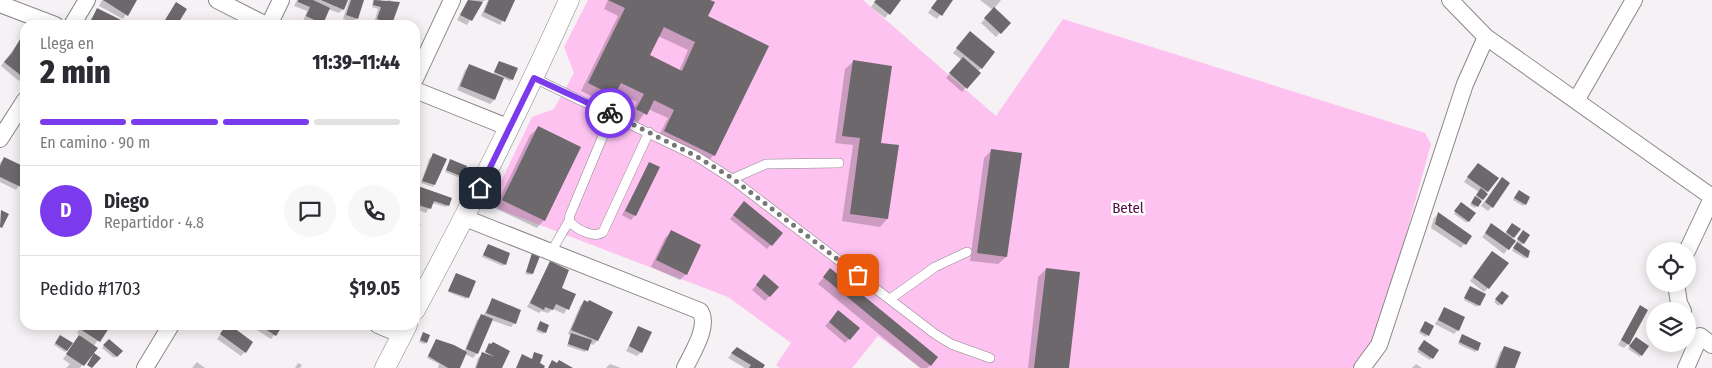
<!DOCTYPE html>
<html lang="es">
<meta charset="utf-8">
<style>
body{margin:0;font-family:"Fira Sans Condensed",sans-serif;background:#f7f7f7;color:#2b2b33;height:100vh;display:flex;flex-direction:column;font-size:19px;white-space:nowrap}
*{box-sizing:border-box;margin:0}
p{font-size:16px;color:#7c7c81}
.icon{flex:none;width:28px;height:28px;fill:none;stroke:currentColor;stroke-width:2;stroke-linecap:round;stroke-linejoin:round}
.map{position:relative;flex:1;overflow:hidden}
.drawer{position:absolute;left:20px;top:20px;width:400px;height:310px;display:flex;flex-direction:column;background:#fff;border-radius:15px;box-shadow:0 2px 12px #0003}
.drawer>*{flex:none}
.tools{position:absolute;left:1646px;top:242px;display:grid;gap:10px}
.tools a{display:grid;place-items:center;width:50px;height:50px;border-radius:50%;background:#fff;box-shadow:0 2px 12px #0003;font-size:25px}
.pin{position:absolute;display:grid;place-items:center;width:42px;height:42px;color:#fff;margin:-21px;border-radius:10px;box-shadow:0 2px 8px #0006}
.courier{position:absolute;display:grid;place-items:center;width:50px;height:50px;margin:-25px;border:4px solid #7c3aed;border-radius:50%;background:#fff;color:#222;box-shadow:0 1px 6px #0007}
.summary em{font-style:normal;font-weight:800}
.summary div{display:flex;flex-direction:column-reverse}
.summary{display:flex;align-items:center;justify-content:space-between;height:85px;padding:0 20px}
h1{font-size:32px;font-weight:800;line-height:38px}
.bar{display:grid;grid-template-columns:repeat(4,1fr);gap:8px 5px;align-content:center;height:60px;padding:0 20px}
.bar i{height:6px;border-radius:4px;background:#e1e1e2}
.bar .active{background:#7c3aed}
.bar p{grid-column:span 4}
.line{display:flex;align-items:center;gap:12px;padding:0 20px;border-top:1px solid #e1e1e2}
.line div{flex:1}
.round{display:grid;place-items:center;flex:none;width:52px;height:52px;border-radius:26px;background:#f7f7f7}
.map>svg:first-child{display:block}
</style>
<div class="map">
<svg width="1712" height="368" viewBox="0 0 1712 368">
<rect width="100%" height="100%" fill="#f5f1f4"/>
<!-- green -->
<path fill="#fec2f1" d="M588,0H863L996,116L1063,19L1425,133L1431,144L1376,343L1352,368H921L878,336L852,368H780L776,365L791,343L728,297L498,209L493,198L532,117L554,109L574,73L564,47Z"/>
<!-- shadow -->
<path fill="#0003" fill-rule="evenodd" d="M102,0H135L123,19L99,6Z
M297,0H345L343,9L339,13L328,9L320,25H312L303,21L307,11L294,6Z
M349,0H363L357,18L353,22L343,19Z
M373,0H381V2L389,0L398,3L390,25L374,23L378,9L372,7Z
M486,0L480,3L467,25L457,20L468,0Z
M488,0H514L500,25L481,16Z
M608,0H707L714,155L706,163L657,139L668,118L648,109L638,122L629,117L637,102L615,92L606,103L581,91L618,16L604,9ZM658,36L688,50L679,71L648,56Z
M876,0H899L885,18L871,7Z
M937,0H951L937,19L928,13Z
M980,0H1001L994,9L1009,23L996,37L981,23L993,10Z
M97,10L128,25H87Z
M23,36L25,74L19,81L1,66Z
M966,37L981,68L962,92L946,78L962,60L953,53Z
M499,62L512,79L510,81L503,78L494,100L490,104L457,90L465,70L469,66L493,75Z
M853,62L887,219L880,227L842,221L853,145L835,143L845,69Z
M538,128L544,220L537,228L495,208L530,135Z
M992,150L1006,257L998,264L970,261L984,158Z
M433,155L446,159L433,187L421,183L429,159Z
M4,158L25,168V176L16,190L0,182V163Z
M450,161L462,176L460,178L445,172Z
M650,163L635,215L631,220L622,215Z
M1474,168L1487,191L1475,208L1470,205L1479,192L1464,182Z
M1498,183L1492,207L1488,211L1481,206Z
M415,186L450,198L447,206L446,207L432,203L426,213L415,209Z
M1517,193L1529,198L1523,206L1513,200Z
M1460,205L1468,221L1467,223L1454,214Z
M740,207L781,233L767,249L730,219Z
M1438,214L1470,236L1461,248L1431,228L1434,218Z
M415,222L421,224L417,232H415Z
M1492,225L1505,234L1510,226L1513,237L1512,239L1514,241L1504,254L1482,237Z
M671,232L700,246L686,274L680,280L651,267L665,238Z
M1521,234L1528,236L1521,246L1529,251L1526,259L1512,251Z
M488,245L505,264L503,266L482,257Z
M532,255V274L531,275L525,274Z
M1488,256V288L1484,292L1470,281Z
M551,263L561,289L574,295L564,314L553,309L548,313L541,311L539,313L527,307Z
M1046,269L1068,368H1028L1038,277Z
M825,276L930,365L927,368H920L818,284Z
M455,277L468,297L466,299L448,292Z
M761,280L778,287L765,301L752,290Z
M1469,290L1484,295L1477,307L1464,300Z
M1502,292L1507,297L1499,306L1494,302Z
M493,299L515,323L511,327L491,320L477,353L473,358L465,354L459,368H438L439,364L427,358L436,340L464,352L477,320L483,316Z
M584,302L611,313L597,341L593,345L589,343L585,352L567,346L570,335L568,334L580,306Z
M1640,307L1628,344L1624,348L1618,345Z
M1445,308L1458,330L1454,334L1435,324Z
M834,316L849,339L845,343L825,326Z
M540,323L545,332L543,334L536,331Z
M1424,324L1432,326L1426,337L1419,333Z
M82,325H109L93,347L96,348L80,368H66L70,364L63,359L81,336L77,333Z
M228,325L245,352L241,356L217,339Z
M260,325H285L281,326L271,339L257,330Z
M639,327L641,352L637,356L626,351Z
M423,334L426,343L424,344L419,342Z
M1461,337L1477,350L1475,352L1458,344Z
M59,338L68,349L65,352L54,345Z
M109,340L121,351L114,358L102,348Z
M1634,340L1641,355L1640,357L1628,349Z
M1423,344L1437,351L1430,360L1417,352Z
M1504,348L1514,368H1494L1500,352Z
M733,352L761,368H745L728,358Z
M484,353L503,363L500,368H475L478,358Z
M197,362L205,368H192Z
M298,363L302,365L300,368H295Z
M610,364L621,368H606Z
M1416,364L1422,368H1412Z"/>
<!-- building -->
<path fill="#6c686b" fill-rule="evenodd" d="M103,0H137L128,16Z
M298,0H313L330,8L323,24L306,16L310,7L298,2Z
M321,0H348L344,10Z
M351,0H364L358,19L346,15Z
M374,0L400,2L392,24L377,19L381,7L373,5Z
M468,0L483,2L472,21L460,15Z
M489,0H515L505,22L484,12Z
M608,0H710L715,2L708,16L769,46L715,156L664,131L674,110L654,100L647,115L636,109L644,94L621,83L614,96L588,83L625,8ZM664,27L695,42L682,71L650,55Z
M876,0H901L890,15L874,2Z
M937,0H953L942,16L931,8Z
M176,2L187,9L177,25H162Z
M994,7L1011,23L1001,34L984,18Z
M97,8L131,25H89Z
M970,31L995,52L982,69L956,48Z
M23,34L25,35L24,78L4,62L12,53Z
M963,57L981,73L967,89L949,73Z
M853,60L892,66L881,143L899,145L888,219L850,214L860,138L842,136Z
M499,61L518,68L513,80L494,72Z
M469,64L504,78L495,100L460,86Z
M538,126L581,147L545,221L502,200Z
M991,149L1022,153L1007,257L977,253Z
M433,153L447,159L435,185L422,181Z
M4,157L25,167V179L21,187L0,177V166Z
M450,159L467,166L463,177L446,170Z
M649,162L660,167L636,216L625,211Z
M1478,163L1499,178L1488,192L1467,177Z
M1502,177L1510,183L1493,208L1485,202Z
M415,185L452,198L449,206L434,201L431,209L415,204Z
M1481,188L1488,194L1483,200L1476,195Z
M1519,190L1530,197L1526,205L1514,198Z
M1475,196L1482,201L1478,207L1471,203Z
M744,201L783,233L772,246L733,215Z
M1461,202L1476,213L1469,222L1454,211Z
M1,210L9,214L2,228L0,227Z
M1438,212L1472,236L1466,245L1435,224Z
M1491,223L1516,241L1509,250L1485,233Z
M1512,223L1521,229L1514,238L1506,232Z
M671,230L701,245L687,275L656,260Z
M1523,230L1530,235L1524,244L1517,239Z
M1517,242L1530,251L1528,258L1513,248Z
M488,244L510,253L506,265L483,255Z
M1492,251L1509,263L1489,289L1473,277Z
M532,253L540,256L533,274L526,272Z
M550,261L569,270L562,288L576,294L569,310L556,304L553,310L545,307L544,310L530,303Z
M830,268L938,357L931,366L823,277Z
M1046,268L1080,272L1069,368H1034Z
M456,273L476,281L469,298L448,291Z
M764,274L779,287L770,297L756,285Z
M1470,286L1486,294L1480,306L1464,298Z
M1502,291L1509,296L1502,305L1495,299Z
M492,298L521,310L516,324L486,313Z
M584,300L588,302L589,300L613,312L598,341L571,330Z
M1640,305L1648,310L1629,345L1621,340Z
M1444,307L1465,317L1459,331L1438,320Z
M838,310L860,328L850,340L829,322Z
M481,314L493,319L478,354L466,349Z
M540,321L549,325L546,333L537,329Z
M1425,321L1434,326L1429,336L1420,331Z
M82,325H111L100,342L80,329Z
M226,325H230L253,342L246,353L220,334Z
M259,325H283L276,336Z
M638,326L652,332L642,353L629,346Z
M423,332L430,335L427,343L420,340Z
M571,333L592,340L588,351L568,344Z
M1462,334L1481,343L1478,351L1459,342Z
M60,335L73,343L67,351L55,343Z
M79,335L98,348L84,366L66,354Z
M1636,337L1649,346L1642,356L1629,346Z
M109,339L123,351L117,357L103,345Z
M436,339L454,345L467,352L460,368H448L428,356Z
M1424,340L1439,350L1433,359L1418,349Z
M493,342L510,351L502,368H476L482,352L495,357L485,352L489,343L491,344Z
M1504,346L1521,352L1515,368H1496Z
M737,347L765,365L763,368H749L751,365L731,353Z
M534,352L543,355L540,363L545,366L544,368H516L522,354L532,359Z
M94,353L101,358L92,368L87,365Z
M552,360L557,363L559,360L573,368H548Z"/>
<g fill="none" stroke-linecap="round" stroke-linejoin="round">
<!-- service casing -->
<g stroke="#8a8689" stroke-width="10">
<path id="service" d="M534,78L696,156L732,179L935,334L951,344L990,358
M612,114L570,215L569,221C576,229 594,239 603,232L649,132
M732,179L766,164L839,163
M551,252L569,221
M890,299L935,267L967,252"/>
</g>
<!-- minor casing -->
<g stroke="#8a8689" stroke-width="18">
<path id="minor" d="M217,0L266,25
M1450,0L1486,37L1712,197
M0,4L55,25
M72,25L87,0
M269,25L281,0
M415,79L452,0
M415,90L510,128
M1577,99L1634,0
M0,139L25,100
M465,218L700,311C710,326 692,353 685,368
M1687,251L1712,198
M1676,284L1679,303L1683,311
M378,325L402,335
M145,368L171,325
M1362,368L1379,345L1465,84L1486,37
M1686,368L1700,336L1712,345"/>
</g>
<!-- tertiary casing -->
<g stroke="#8a8689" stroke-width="21">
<path id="tertiary" d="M415,310C470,208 522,105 569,0
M385,368L407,325"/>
</g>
<!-- service -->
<use href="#service" stroke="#fff" stroke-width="9"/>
<!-- minor -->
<use href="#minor" stroke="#fff" stroke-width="16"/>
<!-- tertiary -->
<use href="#tertiary" stroke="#fff" stroke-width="20"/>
</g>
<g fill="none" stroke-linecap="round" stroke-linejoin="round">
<!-- done -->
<path stroke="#797678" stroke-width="5" stroke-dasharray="0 9" d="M610,113L696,156L732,178L858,275"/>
<!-- route -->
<path stroke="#7c3aed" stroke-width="6" d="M480,188L534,78L610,113"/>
</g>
<g text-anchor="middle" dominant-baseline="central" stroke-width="5" stroke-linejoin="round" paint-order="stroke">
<!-- park labels -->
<g font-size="15" fill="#500d46" stroke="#fff">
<text x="1128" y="208">Betel</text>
</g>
</g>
</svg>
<div class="tools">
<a><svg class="icon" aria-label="locate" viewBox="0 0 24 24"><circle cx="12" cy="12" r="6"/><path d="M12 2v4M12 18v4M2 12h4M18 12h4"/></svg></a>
<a><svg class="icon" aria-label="layers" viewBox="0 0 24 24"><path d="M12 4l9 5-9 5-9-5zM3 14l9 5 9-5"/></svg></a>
</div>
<div class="pin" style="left:858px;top:275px;background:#ea580c"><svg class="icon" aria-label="bag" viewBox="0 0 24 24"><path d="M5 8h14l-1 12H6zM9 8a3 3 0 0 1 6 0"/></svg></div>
<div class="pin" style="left:480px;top:188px;background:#1f2937"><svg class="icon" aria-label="home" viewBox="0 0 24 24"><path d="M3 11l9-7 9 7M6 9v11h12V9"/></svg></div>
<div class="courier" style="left:610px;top:113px"><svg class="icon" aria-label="bike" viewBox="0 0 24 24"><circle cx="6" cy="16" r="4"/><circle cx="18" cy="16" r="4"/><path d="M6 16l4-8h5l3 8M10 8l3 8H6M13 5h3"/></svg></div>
<section class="drawer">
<div class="summary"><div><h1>2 min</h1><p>Llega en</p></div><em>11:39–11:44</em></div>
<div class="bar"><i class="active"></i><i class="active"></i><i class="active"></i><i></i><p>En camino · 90 m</p></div>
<div class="line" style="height:90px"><b class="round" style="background:#7c3aed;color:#fff">D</b><div><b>Diego</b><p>Repartidor · 4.8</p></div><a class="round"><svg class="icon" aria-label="chat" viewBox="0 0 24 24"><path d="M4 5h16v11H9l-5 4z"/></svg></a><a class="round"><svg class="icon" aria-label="phone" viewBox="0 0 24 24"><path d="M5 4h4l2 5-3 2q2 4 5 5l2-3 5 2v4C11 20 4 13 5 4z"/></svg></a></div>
<div class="line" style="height:65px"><div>Pedido #1703</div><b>$19.05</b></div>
</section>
</div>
